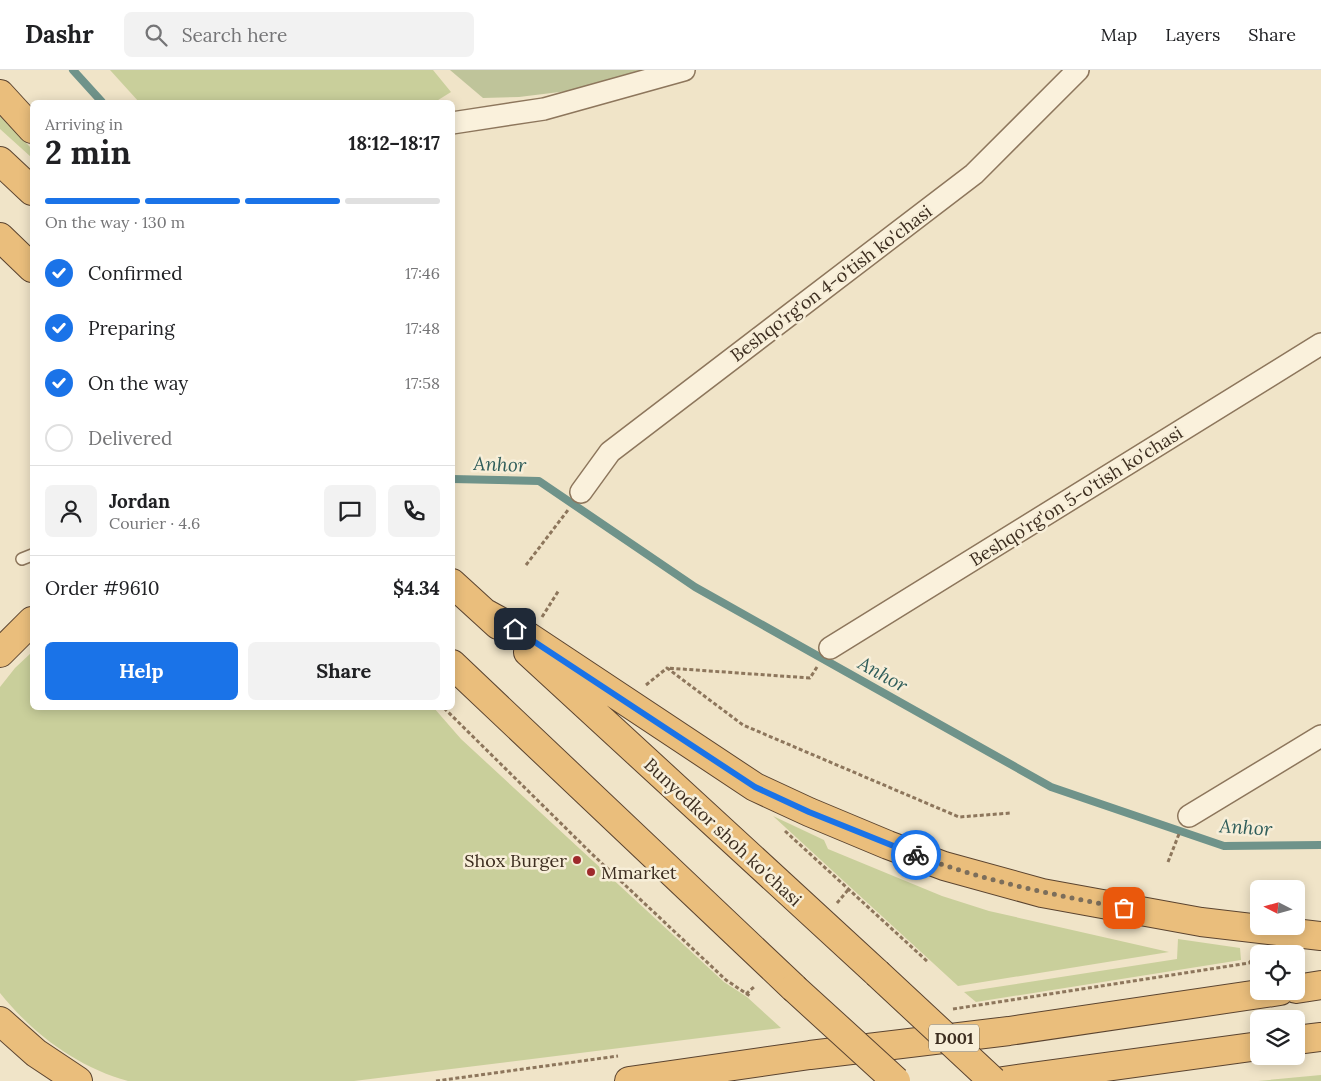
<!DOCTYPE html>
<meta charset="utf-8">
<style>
body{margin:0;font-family:Lora,serif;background:#f2f2f2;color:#202124;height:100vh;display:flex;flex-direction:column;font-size:19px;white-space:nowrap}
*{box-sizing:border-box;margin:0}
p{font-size:16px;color:#757577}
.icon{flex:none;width:28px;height:28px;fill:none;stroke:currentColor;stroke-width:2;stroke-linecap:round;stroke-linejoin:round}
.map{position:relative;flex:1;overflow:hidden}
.details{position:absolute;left:30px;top:30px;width:425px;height:610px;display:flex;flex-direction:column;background:#fff;border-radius:8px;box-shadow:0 2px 12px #0003}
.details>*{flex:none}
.needle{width:32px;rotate:276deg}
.tools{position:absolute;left:1250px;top:810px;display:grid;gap:10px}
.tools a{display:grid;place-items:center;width:55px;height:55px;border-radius:8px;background:#fff;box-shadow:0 2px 12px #0003;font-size:25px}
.pin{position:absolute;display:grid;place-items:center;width:42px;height:42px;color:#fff;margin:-21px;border-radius:10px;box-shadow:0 2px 8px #0006}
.courier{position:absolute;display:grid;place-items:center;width:50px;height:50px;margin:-25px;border:4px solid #1a73e8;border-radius:50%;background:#fff;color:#222;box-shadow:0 1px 6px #0007}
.head em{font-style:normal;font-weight:700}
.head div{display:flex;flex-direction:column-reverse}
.head{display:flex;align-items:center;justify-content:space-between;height:85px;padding:0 15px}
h1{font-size:32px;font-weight:700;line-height:38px}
.bar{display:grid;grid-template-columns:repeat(4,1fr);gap:8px 5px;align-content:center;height:60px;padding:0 15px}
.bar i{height:6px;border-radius:4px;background:#e0e0e0}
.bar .current{background:#1a73e8}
.bar p{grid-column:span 4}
.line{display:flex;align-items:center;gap:12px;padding:0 15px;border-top:1px solid #e0e0e0}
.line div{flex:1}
.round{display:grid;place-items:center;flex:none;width:52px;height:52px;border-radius:8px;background:#f2f2f2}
ol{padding:0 15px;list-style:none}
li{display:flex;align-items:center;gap:15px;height:55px}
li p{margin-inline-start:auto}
li .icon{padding:5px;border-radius:50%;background:#1a73e8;color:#fff;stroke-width:4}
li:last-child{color:#757577}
li i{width:28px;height:28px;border:2px solid #e0e0e0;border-radius:50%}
.button{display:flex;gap:10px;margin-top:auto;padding:10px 15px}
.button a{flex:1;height:58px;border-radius:8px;background:#1a73e8;color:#fff;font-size:20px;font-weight:700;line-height:58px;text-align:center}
.button a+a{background:#f2f2f2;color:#202124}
header{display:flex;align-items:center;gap:30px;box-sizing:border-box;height:70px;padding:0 25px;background:#fff;border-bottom:1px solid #e0e0e0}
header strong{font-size:24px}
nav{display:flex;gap:28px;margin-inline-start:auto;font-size:18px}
.search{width:350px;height:45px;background:#f2f2f2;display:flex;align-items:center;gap:12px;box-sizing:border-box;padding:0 18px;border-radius:8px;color:#757577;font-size:19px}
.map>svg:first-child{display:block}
</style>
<header>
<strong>Dashr</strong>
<div class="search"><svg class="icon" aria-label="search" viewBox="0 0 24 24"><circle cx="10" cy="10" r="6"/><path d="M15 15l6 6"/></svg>Search here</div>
<nav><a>Map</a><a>Layers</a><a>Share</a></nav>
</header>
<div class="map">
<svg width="1321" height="1011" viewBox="0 0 1321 1011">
<rect width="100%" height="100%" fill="#f0e4c8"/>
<!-- green -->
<path fill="#c9cf9b" d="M110,0H433L451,22L435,32H139Z
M0,46L32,79L31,87L0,59Z
M32,582V638H434L461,669L724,912L747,927L781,958L354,1011H128C77,997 33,964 0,923V617L15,598Z
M773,746L824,770L828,779L942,826L989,841L1169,882L958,916Z
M1178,869L1240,878L1241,890L976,932L964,922L1177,889Z
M1321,1005V1011H1258Z"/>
<!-- cemetery -->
<path fill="#bfc49a" d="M450,0H644L592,18L519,27L483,28Z"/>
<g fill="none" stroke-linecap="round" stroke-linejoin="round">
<!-- stream -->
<path stroke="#6f938a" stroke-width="8" d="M73,0L102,32
M452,409L539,411L695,517L1051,717L1224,776L1321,775"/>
<!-- service casing -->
<g stroke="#8d765c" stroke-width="14">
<path id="service" d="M22,489L32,485"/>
</g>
<!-- minor casing -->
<g stroke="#8d765c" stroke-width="24">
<path id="minor" d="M452,53L544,39L684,0
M581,422L610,382L974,104L1078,0
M830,578L1321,274
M1189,746L1321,666"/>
</g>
<!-- trunk casing -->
<g stroke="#5b4430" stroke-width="30">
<path id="trunk" d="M0,24L32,59
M0,91L32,121
M0,167L32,198
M452,513L498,555
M485,543L529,567L755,717L809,742L888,775L944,796L1042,823L1201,852L1321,866
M528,582L877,903
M0,583L32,551
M452,594L794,918
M1296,919L1321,915
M0,951L36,983L78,1011
M1296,970L1321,967
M629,1011L810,985L1009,961L1280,921
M1003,1011L1259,976"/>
</g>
<!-- path -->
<path stroke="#8d765c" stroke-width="3" stroke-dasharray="4 2.5" stroke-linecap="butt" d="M526,495L568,440
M542,547L559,520
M817,597L810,608L667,598L743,655L959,747L1011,743
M646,615L667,598
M444,638L592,784L726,910L750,926
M785,761L928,892
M1168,792L1179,764
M837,833L848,820
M746,924L755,916
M953,939L1249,893L1257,884
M436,1011L618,986"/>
<!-- service -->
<use href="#service" stroke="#faf1dc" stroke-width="11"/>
<!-- minor -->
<use href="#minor" stroke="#faf1dc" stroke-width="21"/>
<!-- trunk -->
<use href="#trunk" stroke="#eabe7c" stroke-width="28"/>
<!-- trunk-bridge casing -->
<g stroke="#5b4430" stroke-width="30" stroke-linecap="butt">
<path id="trunk-bridge" d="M877,903L993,1011
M794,918L896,1011"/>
</g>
<!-- trunk-bridge -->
<use href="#trunk-bridge" stroke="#eabe7c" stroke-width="28"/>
</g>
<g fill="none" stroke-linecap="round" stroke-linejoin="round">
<!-- done -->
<path stroke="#7c6e5b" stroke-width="5" stroke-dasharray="0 9" d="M916,785C983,811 1054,825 1124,838"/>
<!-- route -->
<path stroke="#1a73e8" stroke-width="6" d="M515,559L755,717L809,742L916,785"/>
</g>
<!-- markers -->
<g fill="#9e2a2b" stroke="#f7eed8" stroke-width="2">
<circle cx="577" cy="790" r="5"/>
<circle cx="591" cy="802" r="5"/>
</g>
<g text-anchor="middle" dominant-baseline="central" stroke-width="5" stroke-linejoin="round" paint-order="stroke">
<!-- shield labels -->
<rect fill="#f7eed8" stroke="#756857" stroke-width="1" x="929" y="954.5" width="50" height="27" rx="4"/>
<g font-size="16" font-weight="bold" fill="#3d2e20">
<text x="954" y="968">D001</text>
</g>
<!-- street labels -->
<g font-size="18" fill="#3d2e20" stroke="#f7eed8">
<text transform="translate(831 213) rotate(-37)">Beshqo'rg'on 4-o'tish ko'chasi</text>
<text transform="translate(1076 426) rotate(-32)">Beshqo'rg'on 5-o'tish ko'chasi</text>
<text transform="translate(723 762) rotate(43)">Bunyodkor shoh ko'chasi</text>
</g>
<!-- poi labels -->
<g font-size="18" fill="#3d2e20" stroke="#f7eed8" text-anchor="end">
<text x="567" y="790">Shox Burger</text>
<text x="601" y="802" text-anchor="start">Mmarket</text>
</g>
<!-- water labels -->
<g font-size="19" font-style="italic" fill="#2f5d5a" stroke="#f7eed8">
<text transform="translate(500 394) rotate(2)">Anhor</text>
<text transform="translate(883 604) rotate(29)">Anhor</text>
<text transform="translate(1246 757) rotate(4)">Anhor</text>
</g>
</g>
</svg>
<div class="tools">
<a><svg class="needle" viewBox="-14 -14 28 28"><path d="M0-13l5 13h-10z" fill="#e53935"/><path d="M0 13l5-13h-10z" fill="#757577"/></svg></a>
<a><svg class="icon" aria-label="locate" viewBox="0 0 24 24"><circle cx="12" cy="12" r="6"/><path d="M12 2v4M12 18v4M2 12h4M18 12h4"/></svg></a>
<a><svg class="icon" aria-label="layers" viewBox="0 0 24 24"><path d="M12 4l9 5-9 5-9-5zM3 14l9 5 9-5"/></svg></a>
</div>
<div class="pin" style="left:1124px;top:838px;background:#ea580c"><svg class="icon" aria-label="bag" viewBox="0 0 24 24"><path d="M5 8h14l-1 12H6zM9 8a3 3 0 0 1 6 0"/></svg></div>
<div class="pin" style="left:515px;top:559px;background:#1f2937"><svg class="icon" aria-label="home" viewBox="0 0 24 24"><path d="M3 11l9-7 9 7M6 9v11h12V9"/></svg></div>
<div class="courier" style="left:916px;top:785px"><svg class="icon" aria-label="bike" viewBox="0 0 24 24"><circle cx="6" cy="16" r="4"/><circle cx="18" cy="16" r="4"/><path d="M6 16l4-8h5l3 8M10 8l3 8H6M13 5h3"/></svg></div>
<section class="details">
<div class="head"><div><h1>2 min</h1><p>Arriving in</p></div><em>18:12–18:17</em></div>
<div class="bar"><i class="current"></i><i class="current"></i><i class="current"></i><i></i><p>On the way · 130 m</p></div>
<ol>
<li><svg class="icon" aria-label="check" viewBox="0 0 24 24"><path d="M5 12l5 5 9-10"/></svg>Confirmed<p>17:46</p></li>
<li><svg class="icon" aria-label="check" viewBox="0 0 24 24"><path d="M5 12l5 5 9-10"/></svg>Preparing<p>17:48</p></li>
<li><svg class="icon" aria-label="check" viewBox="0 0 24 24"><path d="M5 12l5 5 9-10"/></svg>On the way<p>17:58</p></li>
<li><i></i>Delivered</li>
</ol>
<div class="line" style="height:90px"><a class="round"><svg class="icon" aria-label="person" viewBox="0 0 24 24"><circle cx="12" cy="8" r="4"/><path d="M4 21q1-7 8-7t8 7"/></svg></a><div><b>Jordan</b><p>Courier · 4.6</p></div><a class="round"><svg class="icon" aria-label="chat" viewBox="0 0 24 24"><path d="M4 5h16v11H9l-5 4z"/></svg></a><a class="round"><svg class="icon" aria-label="phone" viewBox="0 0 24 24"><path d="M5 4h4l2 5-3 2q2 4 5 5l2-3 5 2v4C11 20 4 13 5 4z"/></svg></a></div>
<div class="line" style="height:65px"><div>Order #9610</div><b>$4.34</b></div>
<div class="button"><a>Help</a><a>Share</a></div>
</section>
</div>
